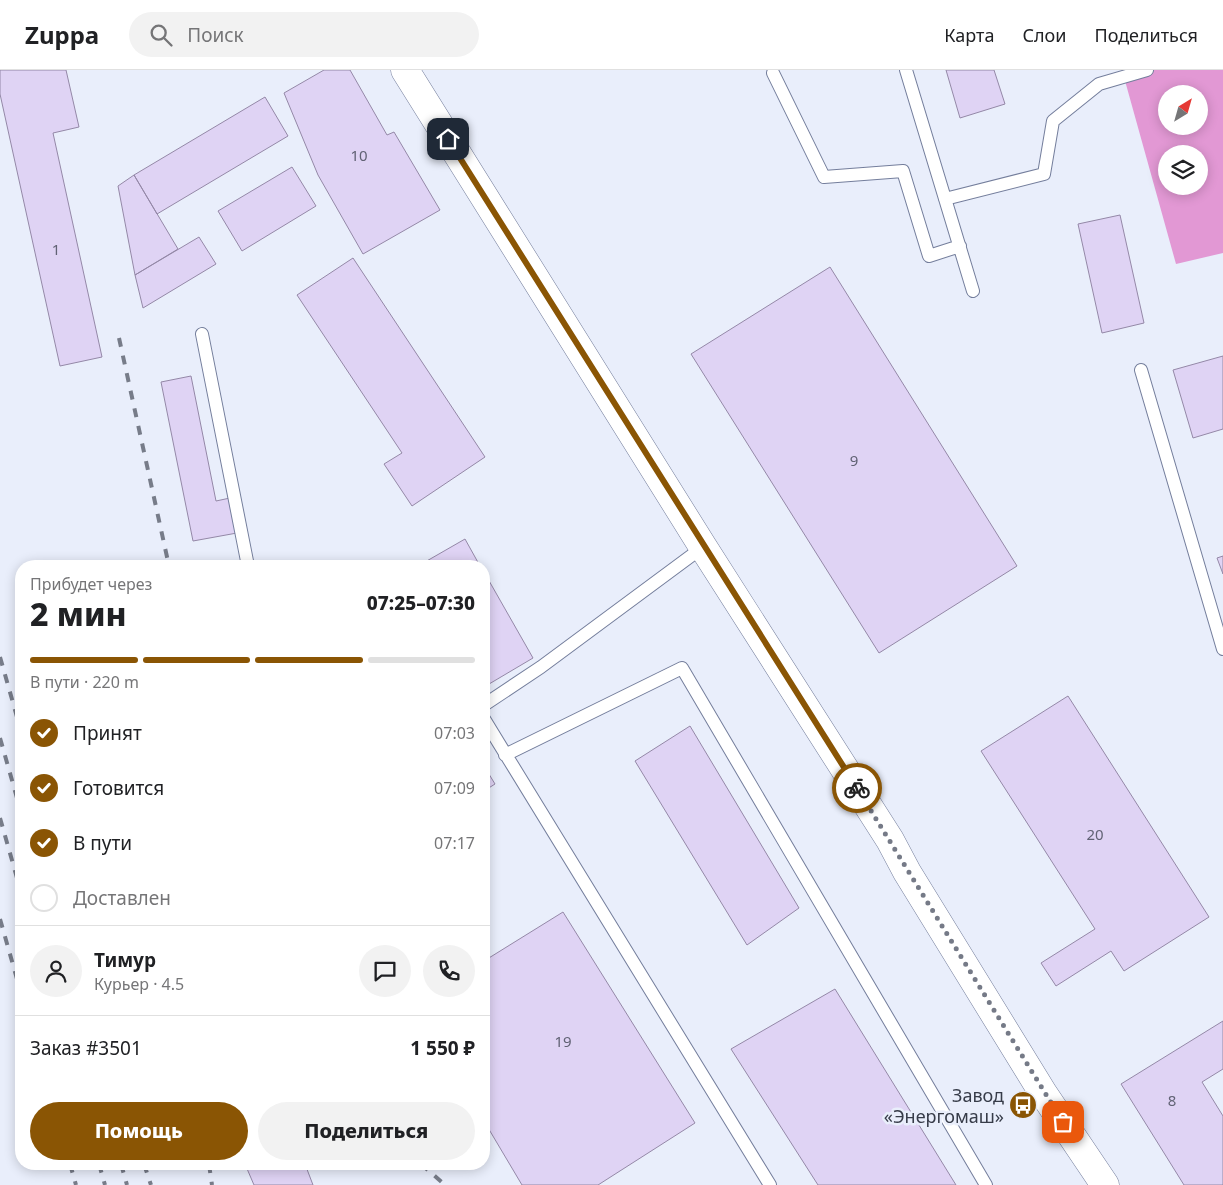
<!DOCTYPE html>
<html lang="ru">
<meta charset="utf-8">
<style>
body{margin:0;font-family:"Noto Sans",sans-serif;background:#f2f2f2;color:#202124;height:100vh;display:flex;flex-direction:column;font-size:19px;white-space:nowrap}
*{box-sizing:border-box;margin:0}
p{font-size:16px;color:#757577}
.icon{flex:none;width:28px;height:28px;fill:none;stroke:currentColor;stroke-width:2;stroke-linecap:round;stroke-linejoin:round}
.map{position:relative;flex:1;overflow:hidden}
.sheet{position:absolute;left:15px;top:490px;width:475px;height:610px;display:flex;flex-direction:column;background:#fff;border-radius:20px;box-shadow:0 2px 12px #0003}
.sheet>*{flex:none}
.needle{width:32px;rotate:37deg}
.buttons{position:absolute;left:1158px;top:15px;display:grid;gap:10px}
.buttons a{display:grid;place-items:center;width:50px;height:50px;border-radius:50%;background:#fff;box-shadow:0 2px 12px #0003;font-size:25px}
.pin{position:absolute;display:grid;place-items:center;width:42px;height:42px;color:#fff;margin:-21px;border-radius:10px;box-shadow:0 2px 8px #0006}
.courier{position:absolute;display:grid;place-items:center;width:50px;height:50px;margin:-25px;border:4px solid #8a5504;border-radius:50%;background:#fff;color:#222;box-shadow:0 1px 6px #0007}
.summary em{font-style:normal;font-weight:800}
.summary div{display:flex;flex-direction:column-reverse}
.summary{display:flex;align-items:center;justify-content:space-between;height:85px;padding:0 15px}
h1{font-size:32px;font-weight:800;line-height:38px}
.bar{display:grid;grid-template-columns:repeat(4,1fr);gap:8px 5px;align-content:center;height:60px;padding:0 15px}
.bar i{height:6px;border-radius:4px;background:#e0e0e0}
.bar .selected{background:#8a5504}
.bar p{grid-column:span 4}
.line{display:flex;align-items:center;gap:12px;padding:0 15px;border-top:1px solid #e0e0e0}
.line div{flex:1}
.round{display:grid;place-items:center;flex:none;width:52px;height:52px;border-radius:26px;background:#f2f2f2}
ol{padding:0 15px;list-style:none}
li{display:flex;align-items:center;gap:15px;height:55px}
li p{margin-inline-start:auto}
li .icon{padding:5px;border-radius:50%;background:#8a5504;color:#fff;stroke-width:4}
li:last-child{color:#757577}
li i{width:28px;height:28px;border:2px solid #e0e0e0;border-radius:50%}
.action{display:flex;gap:10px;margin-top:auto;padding:10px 15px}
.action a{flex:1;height:58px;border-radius:30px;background:#8a5504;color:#fff;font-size:20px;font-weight:800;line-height:58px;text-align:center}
.action a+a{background:#f2f2f2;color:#202124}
header{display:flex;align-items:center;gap:30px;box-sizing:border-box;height:70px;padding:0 25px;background:#fff;border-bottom:1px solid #e0e0e0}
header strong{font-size:24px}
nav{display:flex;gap:28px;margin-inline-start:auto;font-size:18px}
.search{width:350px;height:45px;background:#f2f2f2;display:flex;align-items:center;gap:12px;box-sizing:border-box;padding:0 18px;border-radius:28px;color:#757577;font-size:19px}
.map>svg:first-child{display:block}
</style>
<header>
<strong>Zuppa</strong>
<div class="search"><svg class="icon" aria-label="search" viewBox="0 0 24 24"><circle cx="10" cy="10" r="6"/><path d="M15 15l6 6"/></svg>Поиск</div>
<nav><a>Карта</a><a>Слои</a><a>Поделиться</a></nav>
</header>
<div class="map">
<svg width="1223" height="1115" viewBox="0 0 1223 1115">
<rect width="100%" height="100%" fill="#e9eefb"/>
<!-- forest -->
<path fill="#e298d4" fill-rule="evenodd" d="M1122,0H1223V183L1176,194ZM1166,24H1199V56H1166ZM1166,84H1199V116H1166Z"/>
<!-- building -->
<path fill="#dfd3f4" stroke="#9488a7" d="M0,0H66L79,57L53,63L102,287L60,296L0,24Z
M324,0H350L387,65L394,62L440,140L363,184L318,105L284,23Z
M946,0H994L1005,34L960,48Z
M265,27L288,66L157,144L134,105Z
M292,97L316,136L242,181L218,141Z
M134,105L178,179L135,205L118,116Z
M1120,145L1144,253L1102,263L1078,154Z
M199,167L216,194L143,238L135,205Z
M353,188L485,387L412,436L384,394L402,383L297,225Z
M830,197L1017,496L879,583L691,284Z
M1223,286V359L1193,368L1173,300Z
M191,306L216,431L230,428L237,463L193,471L161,312Z
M465,469L480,496H418Z
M1223,486V504L1217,488Z
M484,502L533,588L484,617Z
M1068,626L1209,847L1124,901L1111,881L1056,916L1041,893L1095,859L981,681Z
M690,656L799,838L747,875L635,691Z
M484,696L495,714L484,721Z
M563,842L695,1053L598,1115H522L484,1051V891Z
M835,919L956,1115H818L731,979Z
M1223,951V999L1202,1012L1223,1046V1115H1184L1121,1014Z
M245,1094H305L313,1115H254Z"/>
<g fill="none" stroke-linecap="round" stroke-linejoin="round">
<!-- lane casing -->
<g stroke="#747e9c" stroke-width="14">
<path id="lane" d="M906,0L973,221
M773,3L824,107L903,101L929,186L960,176
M945,129L1044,104L1053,51L1099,14L1147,0
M202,264L248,496
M1141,300L1223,579
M484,635L541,597L703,477
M484,649L770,1115
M505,685L682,598L986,1115"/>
</g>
<!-- secondary casing -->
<g stroke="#747e9c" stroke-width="29">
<path id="secondary" d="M405,0L703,477L890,770L907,802L1043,1023L1105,1115"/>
</g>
<!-- lane -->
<use href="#lane" stroke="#fff" stroke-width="12"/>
<!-- secondary -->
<use href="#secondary" stroke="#fff" stroke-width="28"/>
<!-- rail -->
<path stroke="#777c89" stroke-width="4" stroke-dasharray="9 9" stroke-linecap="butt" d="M119,268L169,496
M0,587L21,661
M0,668L21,742
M0,748L21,822
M0,849L21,923
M70,1094L76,1115
M99,1094L105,1115
M121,1094L127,1115
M144,1094L151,1115
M209,1094L212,1115
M421,1094L445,1115"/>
</g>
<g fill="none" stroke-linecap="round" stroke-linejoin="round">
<!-- done -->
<path stroke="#757a87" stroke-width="5" stroke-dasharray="0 9" d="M857,718L1063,1052"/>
<!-- route -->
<path stroke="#8a5504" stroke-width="6" d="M448,69L857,718"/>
</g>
<!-- icons -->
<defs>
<g id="bus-disc" transform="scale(1.4375)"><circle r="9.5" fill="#8a5504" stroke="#e9eefb"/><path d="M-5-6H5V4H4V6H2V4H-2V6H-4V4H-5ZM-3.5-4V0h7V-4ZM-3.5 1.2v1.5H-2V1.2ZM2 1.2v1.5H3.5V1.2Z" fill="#fff"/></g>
</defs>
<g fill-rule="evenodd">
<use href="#bus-disc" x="1023" y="1035"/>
</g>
<g text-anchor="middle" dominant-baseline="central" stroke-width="5" stroke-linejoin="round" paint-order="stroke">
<!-- number labels -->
<g font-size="15" fill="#616274">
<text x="359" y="85">10</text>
<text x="56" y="179">1</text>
<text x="854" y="390">9</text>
<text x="1095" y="764">20</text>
<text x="563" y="971">19</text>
<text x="1172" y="1030">8</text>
</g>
<!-- poi labels -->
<g font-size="18" fill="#373c49" stroke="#e9eefb" text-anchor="end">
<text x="1004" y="1025">Завод<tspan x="1004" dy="21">«Энергомаш»</tspan></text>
</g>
</g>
</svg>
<div class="buttons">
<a><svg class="needle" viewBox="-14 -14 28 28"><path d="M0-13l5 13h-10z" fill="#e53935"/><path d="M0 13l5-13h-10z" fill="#757577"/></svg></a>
<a><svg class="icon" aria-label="layers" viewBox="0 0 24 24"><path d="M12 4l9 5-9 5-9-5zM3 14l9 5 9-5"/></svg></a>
</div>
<div class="pin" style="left:1063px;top:1052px;background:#ea580c"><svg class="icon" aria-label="bag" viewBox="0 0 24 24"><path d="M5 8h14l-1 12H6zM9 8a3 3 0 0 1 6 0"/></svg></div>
<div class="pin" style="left:448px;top:69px;background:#1f2937"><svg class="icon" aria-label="home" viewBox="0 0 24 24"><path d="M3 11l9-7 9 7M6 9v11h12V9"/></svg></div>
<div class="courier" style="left:857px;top:718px"><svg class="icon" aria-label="bike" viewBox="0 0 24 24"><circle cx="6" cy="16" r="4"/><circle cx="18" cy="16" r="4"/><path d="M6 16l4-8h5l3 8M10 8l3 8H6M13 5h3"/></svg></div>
<section class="sheet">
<div class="summary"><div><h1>2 мин</h1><p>Прибудет через</p></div><em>07:25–07:30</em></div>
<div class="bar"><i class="selected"></i><i class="selected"></i><i class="selected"></i><i></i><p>В пути · 220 m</p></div>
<ol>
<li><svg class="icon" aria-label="check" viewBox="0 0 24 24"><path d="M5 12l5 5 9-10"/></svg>Принят<p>07:03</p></li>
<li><svg class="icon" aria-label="check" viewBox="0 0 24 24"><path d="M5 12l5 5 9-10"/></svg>Готовится<p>07:09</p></li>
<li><svg class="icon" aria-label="check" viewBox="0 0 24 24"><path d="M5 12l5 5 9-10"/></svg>В пути<p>07:17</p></li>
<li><i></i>Доставлен</li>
</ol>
<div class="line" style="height:90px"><a class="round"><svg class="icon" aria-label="person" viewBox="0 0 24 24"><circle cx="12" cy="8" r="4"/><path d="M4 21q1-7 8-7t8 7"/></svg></a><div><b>Тимур</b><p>Курьер · 4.5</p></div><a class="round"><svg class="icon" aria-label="chat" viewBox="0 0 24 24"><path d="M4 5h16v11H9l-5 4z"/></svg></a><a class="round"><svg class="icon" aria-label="phone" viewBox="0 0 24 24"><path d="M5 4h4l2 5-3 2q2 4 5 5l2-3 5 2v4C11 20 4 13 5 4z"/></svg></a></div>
<div class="line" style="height:65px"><div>Заказ #3501</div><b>1 550 ₽</b></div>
<div class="action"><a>Помощь</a><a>Поделиться</a></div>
</section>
</div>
